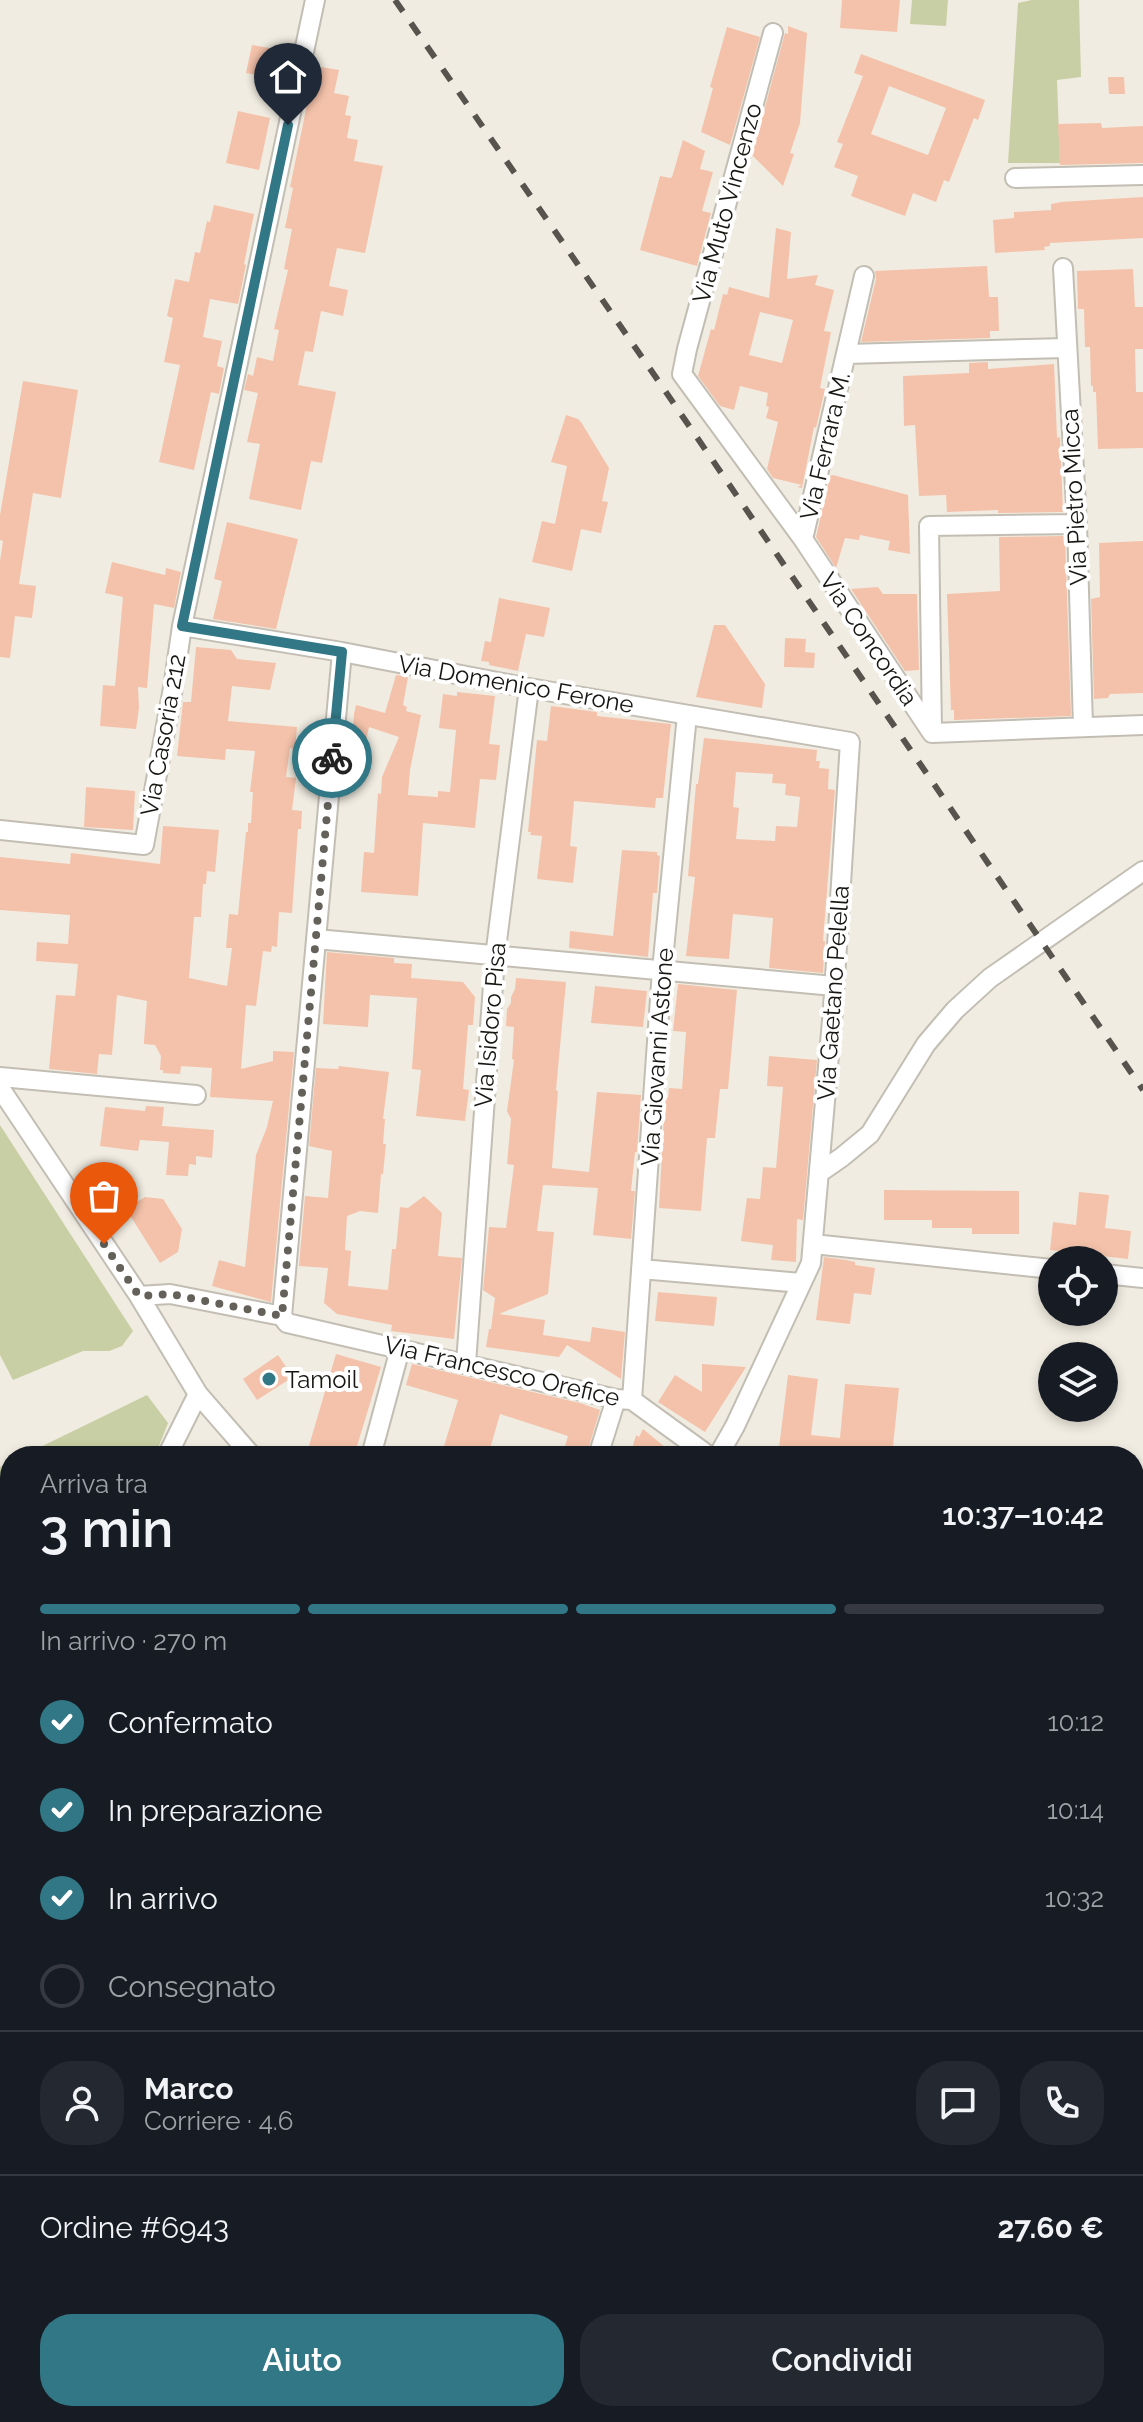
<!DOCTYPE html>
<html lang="it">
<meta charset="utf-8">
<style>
body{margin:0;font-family:Raleway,sans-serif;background:#242831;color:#f1f3f6;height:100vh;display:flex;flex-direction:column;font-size:30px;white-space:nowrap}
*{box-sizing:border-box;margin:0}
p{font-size:26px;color:#9ea1a6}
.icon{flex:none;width:44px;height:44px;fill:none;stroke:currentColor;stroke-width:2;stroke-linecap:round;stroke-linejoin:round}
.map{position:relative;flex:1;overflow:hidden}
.panel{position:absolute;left:0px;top:1446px;width:1144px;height:976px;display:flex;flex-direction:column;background:#171b24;border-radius:32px 32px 0 0;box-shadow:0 4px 12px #0003}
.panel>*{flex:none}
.fabs{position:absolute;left:1038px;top:1246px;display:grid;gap:16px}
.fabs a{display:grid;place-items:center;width:80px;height:80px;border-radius:50%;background:#171b24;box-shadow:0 4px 12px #0003;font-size:40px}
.pin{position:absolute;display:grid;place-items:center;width:68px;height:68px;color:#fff;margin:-82px -34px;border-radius:50% 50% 50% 0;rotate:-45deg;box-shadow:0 0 8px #0007}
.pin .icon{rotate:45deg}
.courier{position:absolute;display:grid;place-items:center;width:80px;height:80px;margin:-40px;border:6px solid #327785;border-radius:50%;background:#fff;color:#222;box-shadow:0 2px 10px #0007}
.summary em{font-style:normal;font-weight:600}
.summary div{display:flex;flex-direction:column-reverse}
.summary{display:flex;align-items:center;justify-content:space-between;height:136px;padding:0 40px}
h1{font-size:52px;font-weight:600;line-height:60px}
.bar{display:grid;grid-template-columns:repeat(4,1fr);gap:12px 8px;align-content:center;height:96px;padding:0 40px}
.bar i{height:10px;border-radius:6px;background:#363941}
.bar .active{background:#327785}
.bar p{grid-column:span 4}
.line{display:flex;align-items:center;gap:20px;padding:0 40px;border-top:2px solid #363941}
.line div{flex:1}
.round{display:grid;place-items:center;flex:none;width:84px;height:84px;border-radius:32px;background:#242831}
ol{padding:0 40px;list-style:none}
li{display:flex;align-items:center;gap:24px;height:88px}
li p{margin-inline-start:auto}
li .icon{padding:8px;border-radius:50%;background:#327785;color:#fff;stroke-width:4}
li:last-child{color:#9ea1a6}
li i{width:44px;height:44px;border:4px solid #363941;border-radius:50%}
.primary-button{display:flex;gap:16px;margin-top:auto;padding:16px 40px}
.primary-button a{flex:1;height:92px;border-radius:32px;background:#327785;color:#fff;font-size:32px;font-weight:600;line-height:92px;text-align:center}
.primary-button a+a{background:#242831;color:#f1f3f6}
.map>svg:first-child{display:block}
</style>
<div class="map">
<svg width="1143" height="2422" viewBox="0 0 1143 2422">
<rect width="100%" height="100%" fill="#f1ece1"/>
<!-- green -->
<path fill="#c9cfa4" d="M912,0H948L946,26L910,24Z
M1032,0H1079L1081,77L1057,80L1060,163H1008L1018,3Z
M0,1125L133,1331L122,1346L109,1351H83L13,1380L0,1355Z
M147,1395L168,1423L155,1456H22Z
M10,1462V2153H0V1467Z"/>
<!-- building -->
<path fill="#f4c2aa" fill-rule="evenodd" d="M842,0H900L897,32L840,28Z
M788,26L807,33L800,123L790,153L794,154L783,186L752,155L785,33L788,34Z
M727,27L760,37L730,145L701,132L713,88L710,87Z
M252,45L280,50L279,58L282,59L279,79L246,73Z
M861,54L985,100L978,120L974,118L949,182L944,180L936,202L913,193L905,216L851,196L858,176L834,167L843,144L837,142L863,76L854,73ZM889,86L946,108L928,155L871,134Z
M315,66L339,70L334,93L349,96L345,115L351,116L347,138L358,140L354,161L383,166L365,253L337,248L329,286L348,290L343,316L321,311L313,352L305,351L298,385L336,392L322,463L311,461L301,510L249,499L260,444L247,442L258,393L244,390L248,374L253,376L257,357L273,361L279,330L274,329L288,270L284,269L292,229L285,228L293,188L290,187Z
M1108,77H1124L1125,94H1109Z
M238,111L270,118L259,170L226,163Z
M1101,123L1102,128L1143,126V163L1060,165L1058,124Z
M683,140L705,151L700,169L713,172L702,211L711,213L697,266L640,250L660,176L670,178L672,177Z
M1143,197V238L1050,243V246L1044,247L1045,250L995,253L993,220L1014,218V212L1051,210V204L1061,202Z
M214,205L254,214L244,264L246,265L238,304L210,299L203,337L222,341L217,366L224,368L219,394L211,392L194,470L159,462L180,365L164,362L173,318L167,316L175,279L189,282L195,252L200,253L207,221L210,222Z
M776,228L791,232L787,279L818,275L815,285L834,290L824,331L831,332L820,388L825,389L816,428L814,427L802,488L797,487L802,485L773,478L767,469L778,422L766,418L769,407L766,406L768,393L740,386L734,410L720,406L698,376L711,329L714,330L723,294L727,295L729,287L769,298ZM760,312L793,320L782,363L749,355Z
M987,266L989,297H998L999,331H990V338L861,342L876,279L875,271Z
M1133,269L1135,307H1143V349H1135L1136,392H1143V448L1098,449L1096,392H1093V386H1091L1090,347H1085L1084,309H1078L1077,271Z
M988,362V369L1054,364L1057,438L1060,437L1063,512L998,513V510L947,512L946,495L919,496L915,425L904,426L903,376L969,373V363Z
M23,381L78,390L61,498L33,493L19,584L36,586L32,618L15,616L10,658L0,657V561L3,541L0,540V515Z
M566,415L578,419L581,422L609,468L602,501L608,502L601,533L581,529L572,571L532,562L542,521L555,524L567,466L551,462Z
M833,475L908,495L910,554L888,550L890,541L860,535L859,540L845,538L836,568L816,537L830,476Z
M227,522L298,539L276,629L213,619L222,581L214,579Z
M1065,536L1071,716L954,720V710H951L947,594L1000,591L999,537Z
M1143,541V693L1110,694L1108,698L1094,699L1091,599L1100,597L1099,543Z
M112,562L165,575L166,568L181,572L174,608L154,604L147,688L138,687L139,708L136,729L100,726L103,685L115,686L123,597L105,593Z
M878,587L883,594H917L919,670L905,671L851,589Z
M499,598L550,608L544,637L526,634L518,671L489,665V662L481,661L485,641L491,642Z
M714,625H725L765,684L762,708L696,697Z
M785,638L806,639L805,652L815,653L814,668L784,667Z
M196,647L231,650L237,659L276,663L270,690L232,686L228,721L297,727L295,749L290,748L286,777L296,778L292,810L302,811L301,829H298L292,913L279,912L277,947L272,946L271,952L263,951L256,1006L246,1005L241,1069L273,1061V1051L294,1052L271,1302L212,1286L219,1260L245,1267L256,1155L267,1127L273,1101L210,1097L212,1068L181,1066L180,1074L163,1073V1070H160L161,1056L155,1045L144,1044V1041L147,1001L117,995L112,1055L99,1054L97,1074L49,1069L56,995L75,996L78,964L36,961L37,942L68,944L70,915L0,910V857L70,864L71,853L160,864L163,826L219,830L215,872L207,871L206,884H203L201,917H194L189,978L227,986L232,948H226L229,914L238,915L246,832H248V823H251L253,792H250L255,751L226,749L225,760L177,756L183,702H191Z
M396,675L408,677L403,705L407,707L406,711L421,715L410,770L408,795L438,797V791L450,792L456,730L439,728L443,694L457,696V692L495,696L489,744L500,745L496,780L480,779L475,828L423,823L418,896L361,892L364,852L374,853L378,793L381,794L382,777L399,737L369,727L359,773L350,772L354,714L356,705L385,713Z
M551,706L597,712V716L671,724L663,798H656L655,808L574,801L570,846L577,847L573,883L537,879L542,836L530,835L531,832H528L537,740L547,741Z
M704,738L817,750L816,761H820L819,768L829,769L828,789L835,790L823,941H825L823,973L769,968L773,918L733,914L729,959L686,956L695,877L688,876L696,784H698ZM736,772L773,774L772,783L786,784L785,795L800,797L797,827L776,826L775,841L736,839L739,808L733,807Z
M86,787L135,791L133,830L84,827Z
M622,850L657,852V855L660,856L657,893H653L648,957L569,948L570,931L613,936Z
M327,952L394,958V963L412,964L411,978L463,982L475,997L473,1025H468L463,1089L469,1090L465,1121L416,1116L421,1070L412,1069L417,998L370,995L368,1027L323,1024Z
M516,978L566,982L556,1090L558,1091L552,1168L589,1172L597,1092L641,1095L637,1152H635L631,1191H635L631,1239L593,1235L598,1188L543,1185L537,1231L554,1232L548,1294L499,1314L545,1320L543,1335L590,1342L592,1327L625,1332L621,1379L567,1345L559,1357L486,1347L489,1329H491L495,1298L483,1290L489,1227L506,1228L514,1165L507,1164L511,1119L507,1111L514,1060L512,1059L514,1027L506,1026L507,1009L511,1003V997L515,989Z
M678,984L737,990L728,1089H720L715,1138H707L701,1211L659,1208L665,1097L668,1098L669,1088L682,1089L686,1032L673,1031Z
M595,986L647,991L643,1027L591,1023Z
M769,1056L817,1060L803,1220L797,1219L796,1262L771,1260L773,1245L741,1241L747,1198L760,1199L763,1167L776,1168L783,1087L767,1086Z
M339,1066L389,1072L383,1119H385L383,1144H386L383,1174H381L378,1213L360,1211L347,1216L345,1250L351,1251L348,1286L388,1290L392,1249H396L400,1207L408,1208L424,1196L442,1213L438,1256L462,1258L454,1339L391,1331L392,1325L337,1314L324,1303L328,1268L299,1266L305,1196L328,1198L332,1151L309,1146L316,1068L338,1069Z
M146,1106L164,1107L162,1126L214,1130L212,1158L196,1156V1165L189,1164L188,1176L166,1175L169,1142L140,1140L138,1151L100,1146L105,1107L145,1111Z
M884,1190L1019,1191V1234H972V1228H932V1220H884Z
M1079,1192L1109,1195L1105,1228L1131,1231L1128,1259L1050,1250L1053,1222L1076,1225Z
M145,1197L163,1199L182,1229L178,1252L160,1263L126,1209Z
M824,1257L846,1260L855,1262V1265L875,1268L871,1295L854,1293L850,1324L816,1320Z
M658,1292L717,1297L714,1326L655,1321Z
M336,1354L381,1367L354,1456H306Z
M278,1355L293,1377L257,1400L243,1379Z
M412,1364L580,1403L600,1410L586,1456H562L568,1436L500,1414L488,1456H441L458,1400L406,1385Z
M702,1364L746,1367L705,1432L658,1402L675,1375L702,1392Z
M788,1375L818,1379L811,1435L840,1438L845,1384L899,1388L892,1456H778Z
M643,1429L676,1456H630L636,1435L639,1437Z"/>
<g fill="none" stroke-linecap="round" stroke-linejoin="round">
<!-- service casing -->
<g stroke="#c3beb4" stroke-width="13">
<path id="service" d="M754,2412L796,2422"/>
</g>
<!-- minor casing -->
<g stroke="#c3beb4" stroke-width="22">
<path id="minor" d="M773,33L687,349L682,374L803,539L932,733L1143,725
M1015,178L1143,175
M1063,268L1077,524L1083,726
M847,354L1066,348
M803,539L864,276
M182,626L342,652L529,688L850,742L833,1009L811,1263L735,1426L718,1456
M932,732L929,526L1077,524
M0,830L144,845L173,688L182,626L315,0
M316,939L834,986
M0,1077L196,1095
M0,1088L139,1296L198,1394L252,1456
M819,1173L842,1157L870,1134L926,1044L955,1010L990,978L1143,871
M813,1244L1052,1269
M641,1269L801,1283
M1104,1274L1143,1278
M139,1296L170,1294L282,1316L287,1323L616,1399L632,1400L709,1456
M282,1316L342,652
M466,1364L495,957L529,688
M632,1400L662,970L687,715
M167,1456L198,1394
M371,1456L400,1349
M598,1456L616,1399
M1134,1645L1143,1647
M1134,1786L1143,1788
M0,2283H10
M0,2404L10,2405
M101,2422L103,2412"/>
</g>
<!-- secondary casing -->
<g stroke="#c3beb4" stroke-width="30">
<path id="secondary" d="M1134,2330L1143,2315
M1076,2422L1082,2412"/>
</g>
<!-- service -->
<use href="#service" stroke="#fff" stroke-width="9"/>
<!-- minor -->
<use href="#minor" stroke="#fff" stroke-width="18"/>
<!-- secondary -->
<use href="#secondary" stroke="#fff" stroke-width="26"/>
<!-- rail -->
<path stroke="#57544e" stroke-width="6" stroke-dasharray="14 14" stroke-linecap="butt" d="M395,0L655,376L1143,1090"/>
</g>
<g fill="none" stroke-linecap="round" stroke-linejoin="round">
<!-- done -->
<path stroke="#63615a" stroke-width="8" stroke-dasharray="0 14.4" d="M104,1244L139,1296L170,1294L282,1316L332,758"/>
<!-- route -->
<path stroke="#327785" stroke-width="10" d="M288,125L182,626L342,652L332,758"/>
</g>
<!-- markers -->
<circle fill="#327785" stroke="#fff" stroke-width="3" cx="269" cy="1379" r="8"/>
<g text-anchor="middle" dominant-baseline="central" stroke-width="8" stroke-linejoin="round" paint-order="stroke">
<!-- street labels -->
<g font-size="24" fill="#171612" stroke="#fff">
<text transform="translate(727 203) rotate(-75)">Via Muto Vincenzo</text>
<text transform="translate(825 446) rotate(-77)">Via Ferrara M.</text>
<text transform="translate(1074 497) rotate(-93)">Via Pietro Micca</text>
<text transform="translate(869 639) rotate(56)">Via Concordia</text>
<text transform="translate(516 684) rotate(10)">Via Domenico Ferone</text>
<text transform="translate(163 735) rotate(-80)">Via Casoria 212</text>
<text transform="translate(833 993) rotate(-86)">Via Gaetano Pelella</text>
<text transform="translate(490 1025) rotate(-85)">Via Isidoro Pisa</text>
<text transform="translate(657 1057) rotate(-86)">Via Giovanni Astone</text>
<text transform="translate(502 1371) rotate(13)">Via Francesco Orefice</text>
</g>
<!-- poi labels -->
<g font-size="24" fill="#171612" stroke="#fff" text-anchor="start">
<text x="285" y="1379">Tamoil</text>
</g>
</g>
</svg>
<div class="fabs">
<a><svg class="icon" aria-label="locate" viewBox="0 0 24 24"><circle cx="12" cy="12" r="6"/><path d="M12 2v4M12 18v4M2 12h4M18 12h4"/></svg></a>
<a><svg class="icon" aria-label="layers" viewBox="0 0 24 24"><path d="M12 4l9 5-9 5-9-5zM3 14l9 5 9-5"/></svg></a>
</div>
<div class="pin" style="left:104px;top:1244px;background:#ea580c"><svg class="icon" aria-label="bag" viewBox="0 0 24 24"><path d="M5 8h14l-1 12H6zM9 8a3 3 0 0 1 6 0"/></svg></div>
<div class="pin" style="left:288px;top:125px;background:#1f2937"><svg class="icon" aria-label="home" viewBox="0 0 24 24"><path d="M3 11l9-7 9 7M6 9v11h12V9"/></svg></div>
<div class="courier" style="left:332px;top:758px"><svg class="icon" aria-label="bike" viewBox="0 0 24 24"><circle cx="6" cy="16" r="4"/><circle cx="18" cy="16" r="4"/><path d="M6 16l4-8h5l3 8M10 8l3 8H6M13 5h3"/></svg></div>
<section class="panel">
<div class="summary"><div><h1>3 min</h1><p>Arriva tra</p></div><em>10:37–10:42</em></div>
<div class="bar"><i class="active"></i><i class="active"></i><i class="active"></i><i></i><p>In arrivo · 270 m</p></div>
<ol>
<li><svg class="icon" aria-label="check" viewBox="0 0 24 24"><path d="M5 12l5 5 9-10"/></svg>Confermato<p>10:12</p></li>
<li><svg class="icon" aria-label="check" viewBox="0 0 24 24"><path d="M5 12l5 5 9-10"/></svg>In preparazione<p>10:14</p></li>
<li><svg class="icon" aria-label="check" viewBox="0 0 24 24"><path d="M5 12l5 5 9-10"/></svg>In arrivo<p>10:32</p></li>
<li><i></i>Consegnato</li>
</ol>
<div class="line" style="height:144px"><a class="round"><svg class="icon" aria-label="person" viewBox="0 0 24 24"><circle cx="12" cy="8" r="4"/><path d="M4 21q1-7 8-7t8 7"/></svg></a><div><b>Marco</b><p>Corriere · 4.6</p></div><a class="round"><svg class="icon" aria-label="chat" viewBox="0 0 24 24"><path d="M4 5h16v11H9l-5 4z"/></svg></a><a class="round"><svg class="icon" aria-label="phone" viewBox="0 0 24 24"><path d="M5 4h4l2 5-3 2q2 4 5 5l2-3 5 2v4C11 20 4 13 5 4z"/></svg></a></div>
<div class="line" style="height:104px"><div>Ordine #6943</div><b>27.60 €</b></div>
<div class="primary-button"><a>Aiuto</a><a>Condividi</a></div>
</section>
</div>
